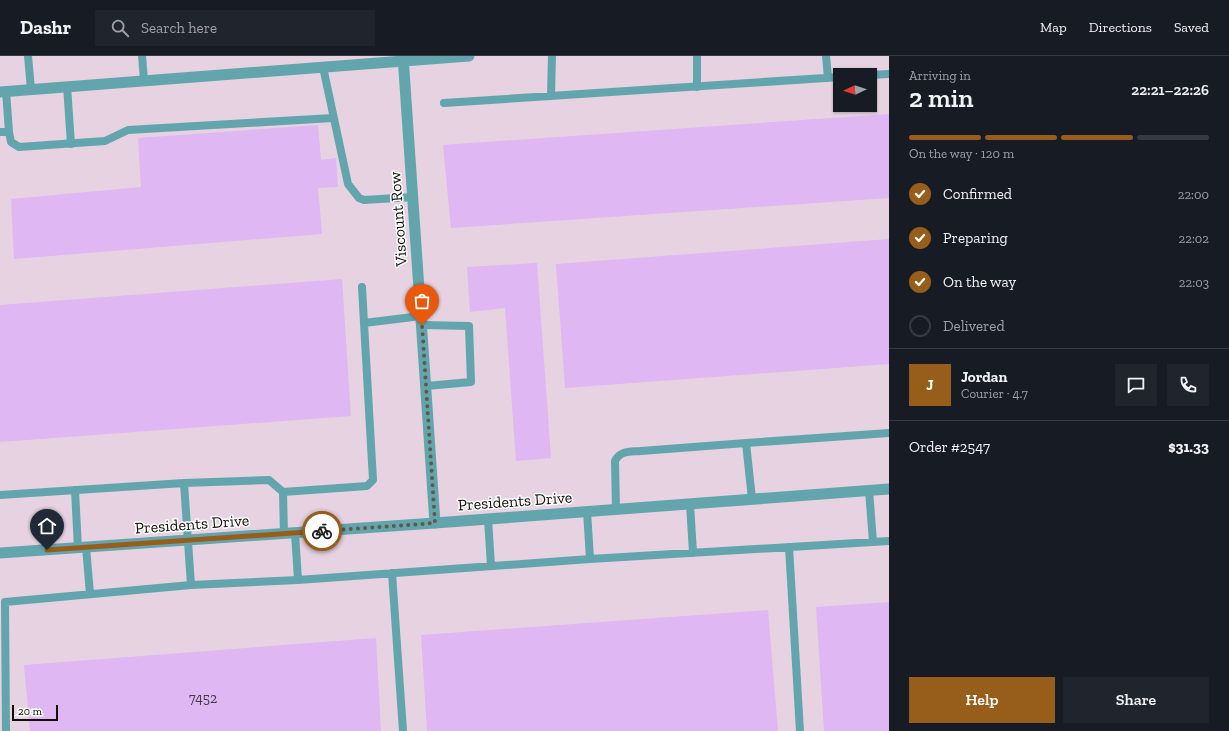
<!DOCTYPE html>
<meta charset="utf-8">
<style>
body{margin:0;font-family:"Zilla Slab",serif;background:#20242c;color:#f1f3f6;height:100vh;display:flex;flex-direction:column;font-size:15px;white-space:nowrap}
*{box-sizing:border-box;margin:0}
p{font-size:13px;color:#9ea1a6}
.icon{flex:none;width:22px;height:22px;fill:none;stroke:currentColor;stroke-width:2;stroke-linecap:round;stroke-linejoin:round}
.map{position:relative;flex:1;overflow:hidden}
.sheet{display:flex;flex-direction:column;background:#171b24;width:340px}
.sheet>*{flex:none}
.needle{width:26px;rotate:266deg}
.buttons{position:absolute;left:833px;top:12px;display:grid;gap:8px}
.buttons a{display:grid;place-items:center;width:44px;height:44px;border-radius:0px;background:#171b24;box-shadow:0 1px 3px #0004;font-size:20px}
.scale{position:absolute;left:12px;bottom:10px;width:46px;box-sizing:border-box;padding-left:4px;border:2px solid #120f07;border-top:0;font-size:11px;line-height:14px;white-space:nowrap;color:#120f07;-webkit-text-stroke:3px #fff;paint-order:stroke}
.pin{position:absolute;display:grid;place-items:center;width:34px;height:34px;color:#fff;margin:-41px -17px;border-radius:50% 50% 50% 0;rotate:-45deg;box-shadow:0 0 4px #0007}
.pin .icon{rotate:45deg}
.courier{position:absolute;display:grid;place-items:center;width:40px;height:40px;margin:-20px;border:3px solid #975e1b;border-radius:50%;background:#fff;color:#222;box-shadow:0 1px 5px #0007}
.headline em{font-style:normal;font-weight:600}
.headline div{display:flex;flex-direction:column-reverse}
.headline{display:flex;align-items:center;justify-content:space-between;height:68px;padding:0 20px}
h1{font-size:26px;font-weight:600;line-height:30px}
.bar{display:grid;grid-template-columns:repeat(4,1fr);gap:6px 4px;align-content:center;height:48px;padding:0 20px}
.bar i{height:5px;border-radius:3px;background:#363941}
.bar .selected{background:#975e1b}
.bar p{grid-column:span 4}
.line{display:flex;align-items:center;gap:10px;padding:0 20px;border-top:1px solid #363941}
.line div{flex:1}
.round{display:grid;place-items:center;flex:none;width:42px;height:42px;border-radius:0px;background:#20242c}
ol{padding:0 20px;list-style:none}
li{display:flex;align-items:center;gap:12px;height:44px}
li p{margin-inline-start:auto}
li .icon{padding:4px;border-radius:50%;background:#975e1b;color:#fff;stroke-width:4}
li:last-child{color:#9ea1a6}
li i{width:22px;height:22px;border:2px solid #363941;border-radius:50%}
.primary-button{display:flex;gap:8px;margin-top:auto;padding:8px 20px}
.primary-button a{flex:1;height:46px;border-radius:0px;background:#975e1b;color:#fff;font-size:16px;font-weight:600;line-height:46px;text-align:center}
.primary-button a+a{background:#20242c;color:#f1f3f6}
header{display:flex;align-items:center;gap:24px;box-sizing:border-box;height:56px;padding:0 20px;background:#171b24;border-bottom:1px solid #363941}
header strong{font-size:19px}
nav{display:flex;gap:22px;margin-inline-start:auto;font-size:14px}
.search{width:280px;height:36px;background:#20242c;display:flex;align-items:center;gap:10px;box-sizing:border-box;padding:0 14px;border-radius:0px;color:#9ea1a6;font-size:15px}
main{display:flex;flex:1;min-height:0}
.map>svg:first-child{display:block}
</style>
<header>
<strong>Dashr</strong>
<div class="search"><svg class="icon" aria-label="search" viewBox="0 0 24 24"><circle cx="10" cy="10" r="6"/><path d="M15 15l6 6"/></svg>Search here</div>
<nav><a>Map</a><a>Directions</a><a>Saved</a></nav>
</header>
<main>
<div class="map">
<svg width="889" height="675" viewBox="0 0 889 675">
<rect width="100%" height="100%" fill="#eae3c9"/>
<!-- industrial -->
<path fill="#e6d2e0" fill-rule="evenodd" d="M0,0H889V675H0ZM840,19H870V49H840Z"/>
<!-- building -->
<path fill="#dfb7f3" d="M889,58V142L451,172L443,89Z
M318,69L321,104L336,102L338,131L318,132L322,178L14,203L11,143L141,131L138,82Z
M889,183V308L565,332L556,208Z
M537,207L551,402L516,405L505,252L470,256L467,211Z
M342,223L351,360L0,386V249Z
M889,546V675H824L816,551Z
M768,554L778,675H427L421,579Z
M376,582L381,675H30L24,609Z"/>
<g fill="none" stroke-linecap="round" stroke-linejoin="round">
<!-- service -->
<path stroke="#63a5ad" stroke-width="8" d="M28,0L31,33
M142,0L144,24
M697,0V31
M826,0L828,22
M323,11L348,128L359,142L364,144L413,141
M870,19L889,18
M67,30L71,88
M6,35L9,76L11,86L19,91L105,85L128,74L333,62
M551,40L552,0
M444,47L840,21
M0,76H9
M362,231L364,267
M422,269L469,270L471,326L426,330
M746,387L889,377
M184,427L191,529
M75,434L78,492
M869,434L873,486
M283,436L367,430L373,424L364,267L421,260
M0,439L184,427L269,424L283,436L284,478
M690,448L693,497
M616,453L615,405C620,394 631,396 641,395L746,387L752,443
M587,455L590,503
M488,463L491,510
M295,477L298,524
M86,491L90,538
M789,491L800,675
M392,517L403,675
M6,675L5,546L191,529L298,524L590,503L889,485"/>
<!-- minor -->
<path stroke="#63a5ad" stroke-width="11" d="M403,0L435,467
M0,36L469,0"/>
<!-- tertiary -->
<path stroke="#63a5ad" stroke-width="11" d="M0,497L435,467L889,433"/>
</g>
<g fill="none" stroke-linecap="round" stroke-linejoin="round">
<!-- done -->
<path stroke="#5e594b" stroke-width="4" stroke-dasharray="0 7.2" d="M322,475L435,467L422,269"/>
<!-- route -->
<path stroke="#975e1b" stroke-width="5" d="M47,494L322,475"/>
</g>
<g text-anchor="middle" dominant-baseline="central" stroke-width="3" stroke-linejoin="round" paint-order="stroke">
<!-- number labels -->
<g font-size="14" fill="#453942">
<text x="203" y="642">7452</text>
</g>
<!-- street labels -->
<g font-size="16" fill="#120f07" stroke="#fff">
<text transform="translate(398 163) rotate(-94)">Viscount Row</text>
<text transform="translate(515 445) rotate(-4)">Presidents Drive</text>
<text transform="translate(192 468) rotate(-4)">Presidents Drive</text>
</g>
</g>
</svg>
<div class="buttons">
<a><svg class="needle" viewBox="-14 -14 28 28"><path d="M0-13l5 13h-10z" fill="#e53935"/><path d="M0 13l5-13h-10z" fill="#9ea1a6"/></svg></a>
</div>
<div class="scale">20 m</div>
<div class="pin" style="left:422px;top:269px;background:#ea580c"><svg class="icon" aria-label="bag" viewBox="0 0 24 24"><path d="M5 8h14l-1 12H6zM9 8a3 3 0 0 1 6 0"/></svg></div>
<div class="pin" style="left:47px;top:494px;background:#1f2937"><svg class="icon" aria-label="home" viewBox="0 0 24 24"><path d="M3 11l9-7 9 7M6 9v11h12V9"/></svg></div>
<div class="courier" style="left:322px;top:475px"><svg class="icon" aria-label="bike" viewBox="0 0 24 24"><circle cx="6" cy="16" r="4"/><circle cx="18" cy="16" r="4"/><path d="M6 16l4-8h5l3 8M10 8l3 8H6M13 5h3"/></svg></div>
</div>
<section class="sheet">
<div class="headline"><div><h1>2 min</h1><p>Arriving in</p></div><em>22:21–22:26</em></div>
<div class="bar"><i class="selected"></i><i class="selected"></i><i class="selected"></i><i></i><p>On the way · 120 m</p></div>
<ol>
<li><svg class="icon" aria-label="check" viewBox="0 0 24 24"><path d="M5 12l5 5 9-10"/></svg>Confirmed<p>22:00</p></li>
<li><svg class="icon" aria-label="check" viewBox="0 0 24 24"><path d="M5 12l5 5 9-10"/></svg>Preparing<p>22:02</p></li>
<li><svg class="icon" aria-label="check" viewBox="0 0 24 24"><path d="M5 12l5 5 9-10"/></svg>On the way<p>22:03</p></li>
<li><i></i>Delivered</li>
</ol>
<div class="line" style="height:72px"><b class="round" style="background:#975e1b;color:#fff">J</b><div><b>Jordan</b><p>Courier · 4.7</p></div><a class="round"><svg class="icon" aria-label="chat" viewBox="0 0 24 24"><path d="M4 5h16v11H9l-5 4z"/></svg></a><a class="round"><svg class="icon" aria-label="phone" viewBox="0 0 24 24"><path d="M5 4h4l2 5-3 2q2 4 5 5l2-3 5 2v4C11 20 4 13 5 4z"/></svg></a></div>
<div class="line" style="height:52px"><div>Order #2547</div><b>$31.33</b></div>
<div class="primary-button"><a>Help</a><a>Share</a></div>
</section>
</main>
